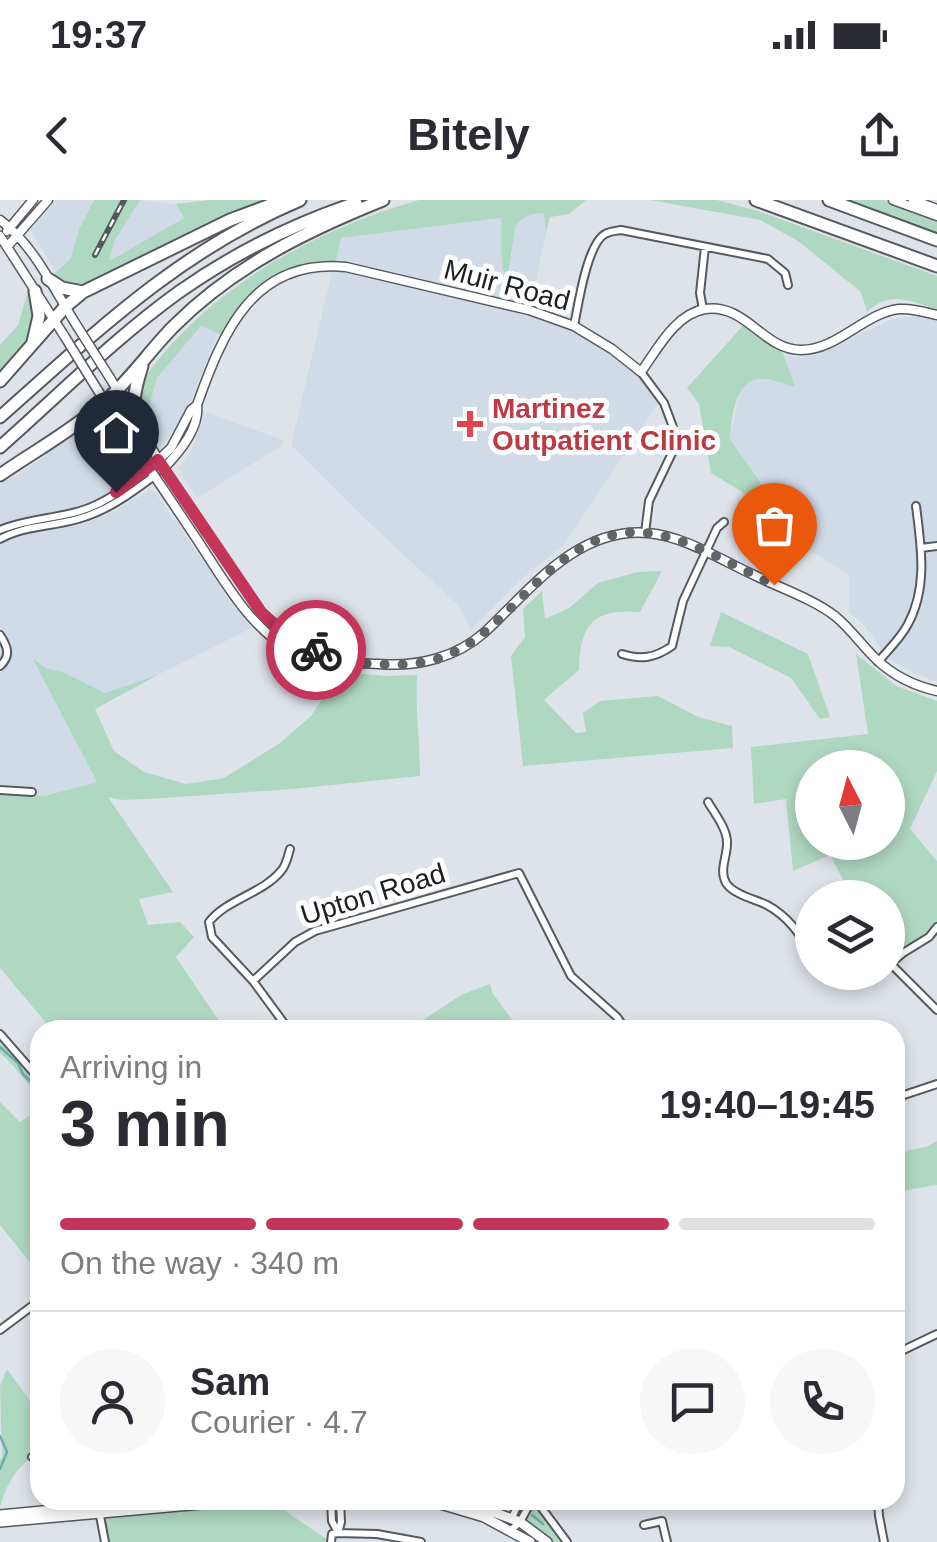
<!DOCTYPE html>
<meta charset="utf-8">
<style>
body{margin:0;font-family:Helvetica,sans-serif;background:#f7f7f7;color:#2b2b33;height:100vh;display:flex;flex-direction:column;font-size:38px;white-space:nowrap}
*{box-sizing:border-box;margin:0}
p{font-size:32px;color:#7c7c81}
.icon{flex:none;width:55px;height:55px;fill:none;stroke:currentColor;stroke-width:2;stroke-linecap:round;stroke-linejoin:round}
.map{position:relative;flex:1;overflow:hidden}
.sheet{position:absolute;left:30px;top:820px;width:875px;height:490px;display:flex;flex-direction:column;background:#fff;border-radius:30px;box-shadow:0 5px 15px #0003}
.sheet>*{flex:none}
.needle{width:65px;rotate:354deg}
.tools{position:absolute;left:795px;top:550px;display:grid;gap:20px}
.tools a{display:grid;place-items:center;width:110px;height:110px;border-radius:50%;background:#fff;box-shadow:0 5px 15px #0003;font-size:50px}
.pin{position:absolute;display:grid;place-items:center;width:85px;height:85px;color:#fff;margin:-102px -42px;border-radius:50% 50% 50% 0;rotate:-45deg;box-shadow:0 0 10px #0007}
.pin .icon{rotate:45deg}
.courier{position:absolute;display:grid;place-items:center;width:100px;height:100px;margin:-50px;border:8px solid #c4355b;border-radius:50%;background:#fff;color:#222;box-shadow:0 2px 12px #0007}
.summary em{font-style:normal;font-weight:800}
.summary div{display:flex;flex-direction:column-reverse}
.summary{display:flex;align-items:center;justify-content:space-between;height:170px;padding:0 30px}
h1{font-size:65px;font-weight:800;line-height:75px}
.bar{display:grid;grid-template-columns:repeat(4,1fr);gap:15px 10px;align-content:center;height:120px;padding:0 30px}
.bar i{height:12px;border-radius:8px;background:#e1e1e2}
.bar .selected{background:#c4355b}
.bar p{grid-column:span 4}
.line{display:flex;align-items:center;gap:25px;padding:0 30px;border-top:2px solid #e1e1e2}
.line div{flex:1}
.round{display:grid;place-items:center;flex:none;width:105px;height:105px;border-radius:52px;background:#f7f7f7}
.status{display:flex;justify-content:space-between;align-items:center;height:70px;padding:0 50px;background:#fff;direction:ltr}
.status svg{height:28px;fill:currentColor}
header{display:flex;justify-content:space-between;align-items:center;height:130px;padding:0 30px;background:#fff;font-size:45px;font-weight:800}
.map>svg:first-child{display:block}
</style>
<div class="status"><b>19:37</b><svg viewBox="0 0 49 12"><path d="M0 12V9h3v3zM5 12V6h3v6zM10 12V3h3v9zM15 12V0h3v12zM26 1h20v11H26zM47 4h2v5h-2z"/></svg></div>
<header><svg class="icon" aria-label="back" viewBox="0 0 24 24"><path d="M15 5l-7 7 7 7"/></svg>Bitely<svg class="icon" aria-label="share" viewBox="0 0 24 24"><path d="M12 15V3M7 8l5-5 5 5M5 13v7h14v-7"/></svg></header>
<div class="map">
<svg width="937" height="1342" viewBox="0 0 937 1342">
<rect width="100%" height="100%" fill="#dee3e9"/>
<!-- built -->
<path fill="#d1dbe8" d="M56,0H94L80,27L70,59L55,71L30,30Z
M140,0L176,4L185,18L108,61L114,42Z
M545,12L546,33L530,110L574,126L641,172L658,195L657,205L564,345L519,381L471,430L459,406L364,318L291,245L340,38L502,18L503,73L510,70L515,28L519,21L528,14Z
M918,116L937,121V482L914,473L893,461L878,445L875,439L861,422L849,413V375L805,347L730,239L739,193L745,184L761,178L794,186L784,155L797,157L818,155L892,119Z
M201,126L218,133L187,210L164,244H160L142,216L147,214L157,178Z
M206,212L283,240L281,246L197,298L178,268L189,255Z
M80,222L117,227L149,269L98,304L0,330V283L17,275L39,260L43,246Z
M150,290L156,293L174,320L179,323L184,334L221,385V390L252,428L158,475L105,493L65,473L46,468L35,460L97,582L44,596L0,593V343L11,336L41,329L69,327L91,321L113,312Z"/>
<!-- green -->
<path fill="#afd8c3" fill-rule="evenodd" d="M94,0H140L114,42L109,61L184,18L176,4L209,0H285L83,92L48,79L70,59L80,27Z
M419,0H586L569,14L550,17L546,33L544,13C531,14 523,15 515,28L508,77H505C499,58 503,38 501,18L341,38L335,66C322,68 307,68 295,72C265,83 238,108 221,135L201,126L157,178L147,214L142,216C133,191 147,173 163,154C227,78 324,27 419,0Z
M650,0H717L758,11L937,76V109C909,101 891,90 867,112L861,92L798,41L760,20Z
M829,0H884L937,20V40Z
M30,83L36,132L0,179V145L18,125Z
M747,121L781,147L795,187C784,184 772,179 762,179C734,178 732,218 730,239L785,318L711,273L699,204L687,188Z
M662,371L640,412C592,408 580,425 579,470L544,500L576,533L586,532L583,513L600,501L658,496L698,517L732,526L733,548L523,566L511,456L525,437L523,409L542,391L545,419L569,408L598,383L637,372Z
M721,412L808,454L830,517L820,519L791,478L729,447L710,446Z
M856,454L896,486L937,501V571L910,629L937,661V727L888,766V698L852,697L830,655L793,671L786,599L754,604L751,547L868,534ZM812,568H888V642H812Z
M33,459L46,468L65,473L105,493L158,475L95,509L114,551L144,572L186,584L224,578L280,543L311,516L323,498L332,471L386,476L417,475C415,509 420,542 420,576L293,589L164,598L122,600L108,597L173,692L139,699L148,725L180,722L194,737L176,757L225,830H52L0,768V593L44,596L97,582Z
M490,784L493,794L520,830H408L461,795Z
M0,834L40,885V898C26,882 15,866 0,853Z
M0,902L20,922L40,909V1075L0,1025Z
M937,941V985L895,992V953L926,947Z
M7,1169L40,1215V1255C18,1260 5,1288 0,1308V1259L2,1258L0,1186Z
M247,1300H269L331,1342H105L98,1314Z
M532,1300L567,1342H547L520,1322Z"/>
<g fill="none" stroke-linecap="round" stroke-linejoin="round">
<!-- stream -->
<path stroke="#6dabae" stroke-width="2.5" d="M0,847L18,863L23,874L40,891
M0,1236L7,1252L0,1269
M504,1300L510,1302
M532,1315L543,1324"/>
<!-- minor casing -->
<g stroke="#565a60" stroke-width="10">
<path id="minor" d="M703,109L700,93L705,47
M574,126C578,106 587,44 605,34C610,31 616,31 621,30L768,59L785,73L788,85
M641,172L664,203L673,227V251L649,301L645,333
M0,330C26,319 53,319 80,311C105,304 129,285 149,269
M0,339C25,325 51,327 78,319C107,311 130,294 154,276
M921,348L937,346
M0,435C8,447 11,456 0,466
M622,454C641,460 655,458 672,446L683,401L717,328L724,322
M878,462C888,450 901,438 908,424C928,387 921,346 916,306
M0,590L32,592
M708,602C715,614 728,630 727,644C727,657 719,670 726,683C734,695 755,699 767,705C789,717 802,735 812,757
M891,764L937,810
M889,765L903,753L929,737L937,727
M821,772L824,778L839,783L867,772
M253,781L295,742L315,731L519,673L571,776L617,817L626,830
M289,830L253,781L212,737L209,722C227,699 262,694 281,671C286,666 288,656 290,649
M0,834L40,880
M895,898L937,884
M0,1130L40,1100
M895,1154L937,1134
M32,1257L40,1255
M97,1300L105,1342
M331,1300L332,1321L338,1333L341,1322L340,1300
M532,1300L541,1307L567,1342
M878,1300L879,1316L884,1342
M511,1320L520,1300
M644,1325L662,1321L667,1342
M510,1331L520,1322L532,1300
M331,1342L332,1334L338,1333L377,1334L421,1342"/>
</g>
<!-- tertiary casing -->
<g stroke="#565a60" stroke-width="11">
<path id="tertiary" d="M893,0L937,16
M913,0L937,9
M0,20C35,46 54,90 77,126
M7,31L33,0
M0,36L65,137
M7,47L48,0
M110,178L167,274L261,412C273,423 284,435 299,443C313,451 332,451 344,462
M97,189C127,237 159,282 190,329C219,371 245,424 291,451C318,467 349,462 379,464C417,467 456,458 485,432C531,389 577,327 648,333C684,336 721,360 754,375C780,388 811,398 835,416C851,429 862,446 877,460C893,475 915,486 937,491
M149,269L171,248L191,210L197,205C223,132 253,58 346,67L529,110L574,126L612,149L641,172C657,150 675,114 705,109C746,103 763,150 801,150C838,150 864,113 899,109C912,108 925,112 937,115
M162,270C178,254 200,228 197,205"/>
</g>
<!-- secondary casing -->
<g stroke="#565a60" stroke-width="12">
<path id="secondary" d="M427,1300L484,1317L530,1342
M461,1300L520,1322L547,1342
M0,1315L157,1300
M0,1322L247,1300"/>
</g>
<!-- motorway casing -->
<g stroke="#565a60" stroke-width="15">
<path id="motorway" d="M756,0L937,66
M829,0L937,40
M48,79L62,88L83,92
M33,142L39,116L35,91
M0,181L65,107L83,92L230,20L281,1
M0,217C96,132 179,51 300,0
M135,220C132,200 136,185 142,166
M84,221H104L124,232
M0,247C59,195 115,138 179,92C233,54 293,24 356,3
M0,275C33,252 70,232 101,205C129,182 149,151 174,126C234,66 306,31 383,0"/>
</g>
<!-- minor -->
<use href="#minor" stroke="#fff" stroke-width="6"/>
<!-- tertiary -->
<use href="#tertiary" stroke="#fff" stroke-width="8"/>
<!-- secondary -->
<use href="#secondary" stroke="#fff" stroke-width="9"/>
<!-- motorway -->
<use href="#motorway" stroke="#fff" stroke-width="11"/>
<!-- rail casing -->
<g stroke="#54575a" stroke-width="6">
<path id="rail" d="M95,55L124,0"/>
</g>
<!-- rail -->
<use href="#rail" stroke="#fff" stroke-width="2.5" stroke-dasharray="8" stroke-linecap="butt"/>
<!-- tertiary-bridge casing -->
<g stroke="#565a60" stroke-width="11" stroke-linecap="butt">
<path id="tertiary-bridge" d="M77,126L110,178
M65,137L97,189"/>
</g>
<!-- tertiary-bridge -->
<use href="#tertiary-bridge" stroke="#fff" stroke-width="8"/>
</g>
<g fill="none" stroke-linecap="round" stroke-linejoin="round">
<!-- done -->
<path stroke="#616467" stroke-width="10" stroke-dasharray="0 18" d="M316,450L338,456L344,462C377,464 411,469 443,457C518,429 558,318 654,334C691,340 739,368 774,385"/>
<!-- route -->
<path stroke="#c4355b" stroke-width="12" d="M116,292L158,260L261,412C278,428 294,441 316,450"/>
</g>
<!-- markers -->
<path fill="#e0444e" stroke="#fff" stroke-width="4" d="M465 209h10v10h10v10h-10v10h-10v-10h-10v-10h10z"/>
<g text-anchor="middle" dominant-baseline="central" stroke-width="10" stroke-linejoin="round" paint-order="stroke">
<!-- street labels -->
<g font-size="28" fill="#1d1f21" stroke="#fff">
<text transform="translate(507 85) rotate(15)">Muir Road</text>
<text transform="translate(373 694) rotate(-17)">Upton Road</text>
</g>
<!-- health labels -->
<g font-size="28" font-weight="bold" fill="#be3a42" stroke="#fff" text-anchor="start">
<text x="492" y="208">Martinez<tspan x="492" dy="32">Outpatient Clinic</tspan></text>
</g>
</g>
</svg>
<div class="tools">
<a><svg class="needle" viewBox="-14 -14 28 28"><path d="M0-13l5 13h-10z" fill="#e53935"/><path d="M0 13l5-13h-10z" fill="#7c7c81"/></svg></a>
<a><svg class="icon" aria-label="layers" viewBox="0 0 24 24"><path d="M12 4l9 5-9 5-9-5zM3 14l9 5 9-5"/></svg></a>
</div>
<div class="pin" style="left:774px;top:385px;background:#ea580c"><svg class="icon" aria-label="bag" viewBox="0 0 24 24"><path d="M5 8h14l-1 12H6zM9 8a3 3 0 0 1 6 0"/></svg></div>
<div class="pin" style="left:116px;top:292px;background:#1f2937"><svg class="icon" aria-label="home" viewBox="0 0 24 24"><path d="M3 11l9-7 9 7M6 9v11h12V9"/></svg></div>
<div class="courier" style="left:316px;top:450px"><svg class="icon" aria-label="bike" viewBox="0 0 24 24"><circle cx="6" cy="16" r="4"/><circle cx="18" cy="16" r="4"/><path d="M6 16l4-8h5l3 8M10 8l3 8H6M13 5h3"/></svg></div>
<section class="sheet">
<div class="summary"><div><h1>3 min</h1><p>Arriving in</p></div><em>19:40–19:45</em></div>
<div class="bar"><i class="selected"></i><i class="selected"></i><i class="selected"></i><i></i><p>On the way · 340 m</p></div>
<div class="line" style="height:180px"><a class="round"><svg class="icon" aria-label="person" viewBox="0 0 24 24"><circle cx="12" cy="8" r="4"/><path d="M4 21q1-7 8-7t8 7"/></svg></a><div><b>Sam</b><p>Courier · 4.7</p></div><a class="round"><svg class="icon" aria-label="chat" viewBox="0 0 24 24"><path d="M4 5h16v11H9l-5 4z"/></svg></a><a class="round"><svg class="icon" aria-label="phone" viewBox="0 0 24 24"><path d="M5 4h4l2 5-3 2q2 4 5 5l2-3 5 2v4C11 20 4 13 5 4z"/></svg></a></div>
</section>
</div>
